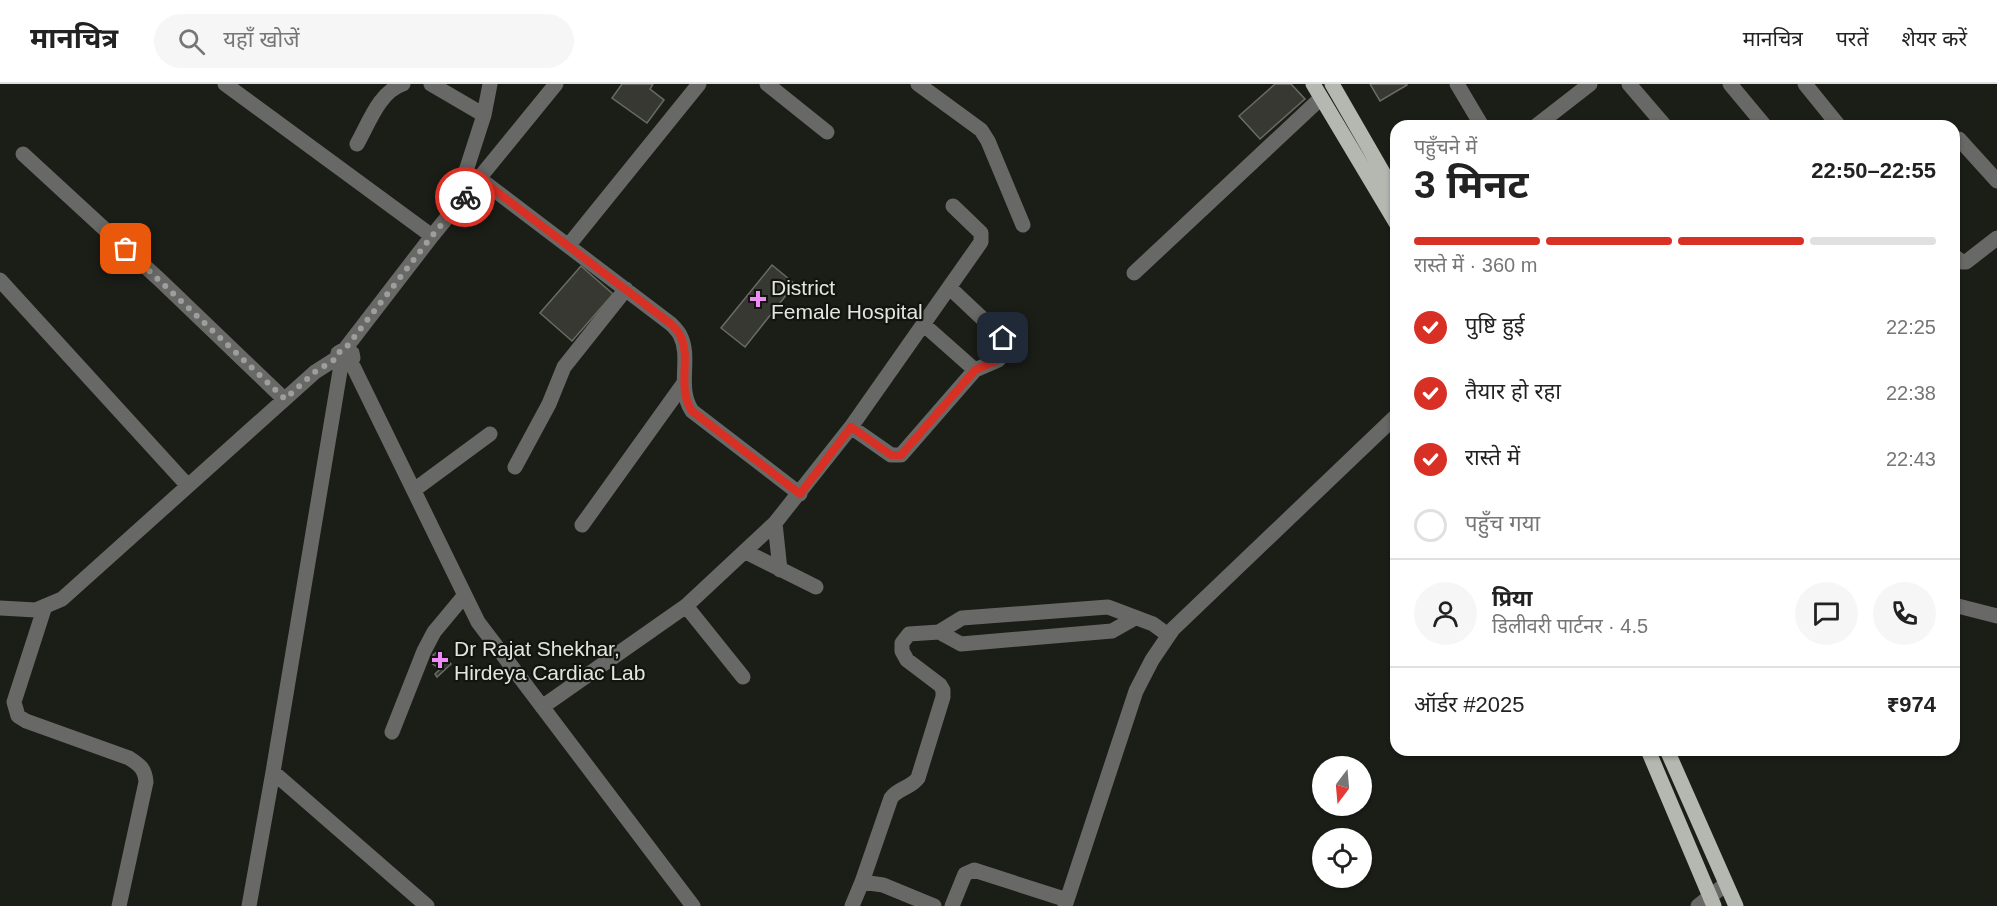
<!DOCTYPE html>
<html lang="hi">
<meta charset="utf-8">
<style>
body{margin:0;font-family:Arial,"Noto Sans Devanagari",sans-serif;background:#f6f6f6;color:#222;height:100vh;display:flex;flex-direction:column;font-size:22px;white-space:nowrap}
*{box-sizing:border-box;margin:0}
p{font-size:20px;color:#767676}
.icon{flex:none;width:33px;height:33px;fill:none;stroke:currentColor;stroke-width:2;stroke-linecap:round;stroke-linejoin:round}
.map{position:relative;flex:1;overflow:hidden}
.side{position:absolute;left:1390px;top:36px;width:570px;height:636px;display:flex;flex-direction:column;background:#fff;border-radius:18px;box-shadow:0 2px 4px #0004}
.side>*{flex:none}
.needle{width:39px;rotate:196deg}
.controls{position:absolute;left:1312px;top:672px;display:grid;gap:12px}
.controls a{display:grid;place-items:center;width:60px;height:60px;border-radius:50%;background:#fff;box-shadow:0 2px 4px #0004;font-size:30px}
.pin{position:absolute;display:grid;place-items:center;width:51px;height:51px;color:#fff;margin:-26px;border-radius:12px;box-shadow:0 3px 9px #0006}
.courier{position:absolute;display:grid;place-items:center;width:60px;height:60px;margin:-30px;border:4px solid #d93025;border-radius:50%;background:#fff;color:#222;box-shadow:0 2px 8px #0007}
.headline em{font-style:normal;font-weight:700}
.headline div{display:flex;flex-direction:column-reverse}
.headline{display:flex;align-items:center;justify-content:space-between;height:102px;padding:0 24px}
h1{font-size:39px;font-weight:700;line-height:45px}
.bar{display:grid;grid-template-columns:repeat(4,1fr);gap:9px 6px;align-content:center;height:72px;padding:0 24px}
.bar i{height:8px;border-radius:4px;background:#e0e0e0}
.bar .selected{background:#d93025}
.bar p{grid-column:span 4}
.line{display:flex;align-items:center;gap:15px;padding:0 24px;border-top:2px solid #e0e0e0}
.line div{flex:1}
.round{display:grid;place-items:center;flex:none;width:63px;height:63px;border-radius:32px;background:#f6f6f6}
ol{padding:0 24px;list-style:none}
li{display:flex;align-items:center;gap:18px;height:66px}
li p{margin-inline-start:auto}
li .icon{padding:6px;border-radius:50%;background:#d93025;color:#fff;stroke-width:4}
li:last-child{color:#767676}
li i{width:33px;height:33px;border:3px solid #e0e0e0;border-radius:50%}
header{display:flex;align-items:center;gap:36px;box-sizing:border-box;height:84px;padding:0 30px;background:#fff;border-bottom:2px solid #e0e0e0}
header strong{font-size:28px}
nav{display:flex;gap:33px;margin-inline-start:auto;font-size:21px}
.search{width:420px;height:54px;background:#f6f6f6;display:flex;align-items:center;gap:15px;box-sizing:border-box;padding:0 21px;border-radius:33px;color:#767676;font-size:22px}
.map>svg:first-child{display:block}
</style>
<header>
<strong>मानचित्र</strong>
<div class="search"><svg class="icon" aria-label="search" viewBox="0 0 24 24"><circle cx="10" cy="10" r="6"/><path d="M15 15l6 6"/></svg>यहाँ खोजें</div>
<nav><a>मानचित्र</a><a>परतें</a><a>शेयर करें</a></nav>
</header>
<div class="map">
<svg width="1997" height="822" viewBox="0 0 1997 822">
<rect width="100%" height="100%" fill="#1b1d17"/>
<!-- building -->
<path fill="#363831" stroke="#696b64" stroke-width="1.5" d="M622,0H653L650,5L664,16L647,39L612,14Z
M1275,0H1291L1305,15L1260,55L1239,32Z
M1370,0H1407V1L1380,17Z
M772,181L795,200L745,263L721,244Z
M581,182L613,210L572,257L540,229Z
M438,567L451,580L437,593L435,590L440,585L431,579L436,574L433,571Z"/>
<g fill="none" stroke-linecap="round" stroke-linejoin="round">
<!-- minor -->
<path stroke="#686966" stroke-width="15" d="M225,0L432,152
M431,0L484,31
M767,0L827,48
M918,0L981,46L988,57L1023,141
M1457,0L1482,42
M1629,0L1665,42
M1730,0L1765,42
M1805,0L1839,42
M1536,42L1590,0
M1959,55L1997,97
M357,60C369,39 379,8 403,0
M23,70L161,197L284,315
M480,95L671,240C674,243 678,247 680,251C692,274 676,303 692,327L800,410
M456,118L484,31L490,0
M568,162L699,0
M1954,172L1962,178H1966L1997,154
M1134,189L1321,14
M0,196L188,402
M923,240L975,286
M345,265L352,269L353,274L350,280L344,281L337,277L338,269L345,265L432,152L556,0
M351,278L478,538L693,822
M851,343L891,371H901L975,286L998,276L1004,269L1006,261L1003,254L950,204
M515,383L549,320L564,283L626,205
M414,406L490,350
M775,439L780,486
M582,441L684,299
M746,468L816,503
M1954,521L1997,532
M45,522L14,618L18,632L26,637L129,674C140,681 145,685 146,698L119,822
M686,522L743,593
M0,524L36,526L62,515L315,288L337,274
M939,548L961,560L1112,547L1135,534
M542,623L686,522L775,439L851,343L981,158V149L953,122
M392,648L424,567L434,548L464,512
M273,688L427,822
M862,798L883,801L934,822
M249,822L273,688L341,281
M852,822L862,798L891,714C898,704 911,704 918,694L943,613V606L940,601L907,576L902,567V559L909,550L939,548L962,534L1108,523L1153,540L1168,551
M952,822L965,790L974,786L1067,816
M1065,822L1136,607L1152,576L1173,545L1396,332
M1698,822L1726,800"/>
<!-- major -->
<path stroke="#b5b8b1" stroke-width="15" d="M1313,0L1396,139
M1332,0L1396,111
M1648,666L1714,822
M1667,666L1736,822"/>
</g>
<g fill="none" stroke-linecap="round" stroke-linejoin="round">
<!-- done -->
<path stroke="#9e9f9a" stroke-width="6" stroke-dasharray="0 10.8" d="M126,165L285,315L315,288L337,274L340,267L345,265L432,152L465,113"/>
<!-- route -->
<path stroke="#d93025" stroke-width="8" d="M465,113L480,95L671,240C674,243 678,247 680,251C692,274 676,303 692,327L800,410L851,343L891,371H901L975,286L998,276L1004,269L1005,261L1003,254"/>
</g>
<!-- markers -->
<g fill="#ef8bf6" stroke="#12140e" stroke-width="2">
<path d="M755 206h6v6h6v6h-6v6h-6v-6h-6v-6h6z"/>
<path d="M437 567h6v6h6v6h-6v6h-6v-6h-6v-6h6z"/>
</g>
<g text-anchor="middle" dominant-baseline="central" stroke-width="4.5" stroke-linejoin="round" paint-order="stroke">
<!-- poi labels -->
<g font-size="21" fill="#e4e5e1" stroke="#12140e" text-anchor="start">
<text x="771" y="203">District<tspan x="771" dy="24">Female Hospital</tspan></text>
<text x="454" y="564">Dr Rajat Shekhar,<tspan x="454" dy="24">Hirdeya Cardiac Lab</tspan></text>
</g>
</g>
</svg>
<div class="controls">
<a><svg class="needle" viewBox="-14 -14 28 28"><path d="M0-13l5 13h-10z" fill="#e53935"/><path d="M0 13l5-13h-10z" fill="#767676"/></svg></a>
<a><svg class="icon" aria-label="locate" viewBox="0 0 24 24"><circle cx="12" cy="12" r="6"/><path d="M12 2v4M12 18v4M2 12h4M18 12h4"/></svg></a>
</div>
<div class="pin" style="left:126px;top:165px;background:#ea580c"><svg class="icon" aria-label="bag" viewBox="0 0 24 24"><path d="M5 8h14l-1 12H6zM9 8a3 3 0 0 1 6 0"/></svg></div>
<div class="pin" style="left:1003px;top:254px;background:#1f2937"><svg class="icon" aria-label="home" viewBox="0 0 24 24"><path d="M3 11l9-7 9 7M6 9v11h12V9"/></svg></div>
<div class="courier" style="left:465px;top:113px"><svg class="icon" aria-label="bike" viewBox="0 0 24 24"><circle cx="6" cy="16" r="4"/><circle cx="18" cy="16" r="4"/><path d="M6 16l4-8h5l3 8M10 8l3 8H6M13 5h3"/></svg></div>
<section class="side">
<div class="headline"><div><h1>3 मिनट</h1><p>पहुँचने में</p></div><em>22:50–22:55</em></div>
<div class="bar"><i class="selected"></i><i class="selected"></i><i class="selected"></i><i></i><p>रास्ते में · 360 m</p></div>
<ol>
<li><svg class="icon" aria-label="check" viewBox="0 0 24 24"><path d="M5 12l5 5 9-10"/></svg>पुष्टि हुई<p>22:25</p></li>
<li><svg class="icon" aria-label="check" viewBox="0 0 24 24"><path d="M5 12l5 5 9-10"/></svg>तैयार हो रहा<p>22:38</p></li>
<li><svg class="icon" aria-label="check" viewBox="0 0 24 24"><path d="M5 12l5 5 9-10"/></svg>रास्ते में<p>22:43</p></li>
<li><i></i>पहुँच गया</li>
</ol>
<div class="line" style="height:108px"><a class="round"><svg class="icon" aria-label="person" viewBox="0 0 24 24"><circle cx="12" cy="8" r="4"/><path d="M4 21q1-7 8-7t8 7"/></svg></a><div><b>प्रिया</b><p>डिलीवरी पार्टनर · 4.5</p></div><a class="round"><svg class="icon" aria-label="chat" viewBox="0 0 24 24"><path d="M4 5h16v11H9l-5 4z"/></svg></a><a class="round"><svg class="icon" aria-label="phone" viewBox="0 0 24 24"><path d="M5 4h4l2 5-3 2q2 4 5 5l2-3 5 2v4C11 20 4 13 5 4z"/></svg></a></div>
<div class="line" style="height:78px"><div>ऑर्डर #2025</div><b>₹974</b></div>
</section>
</div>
